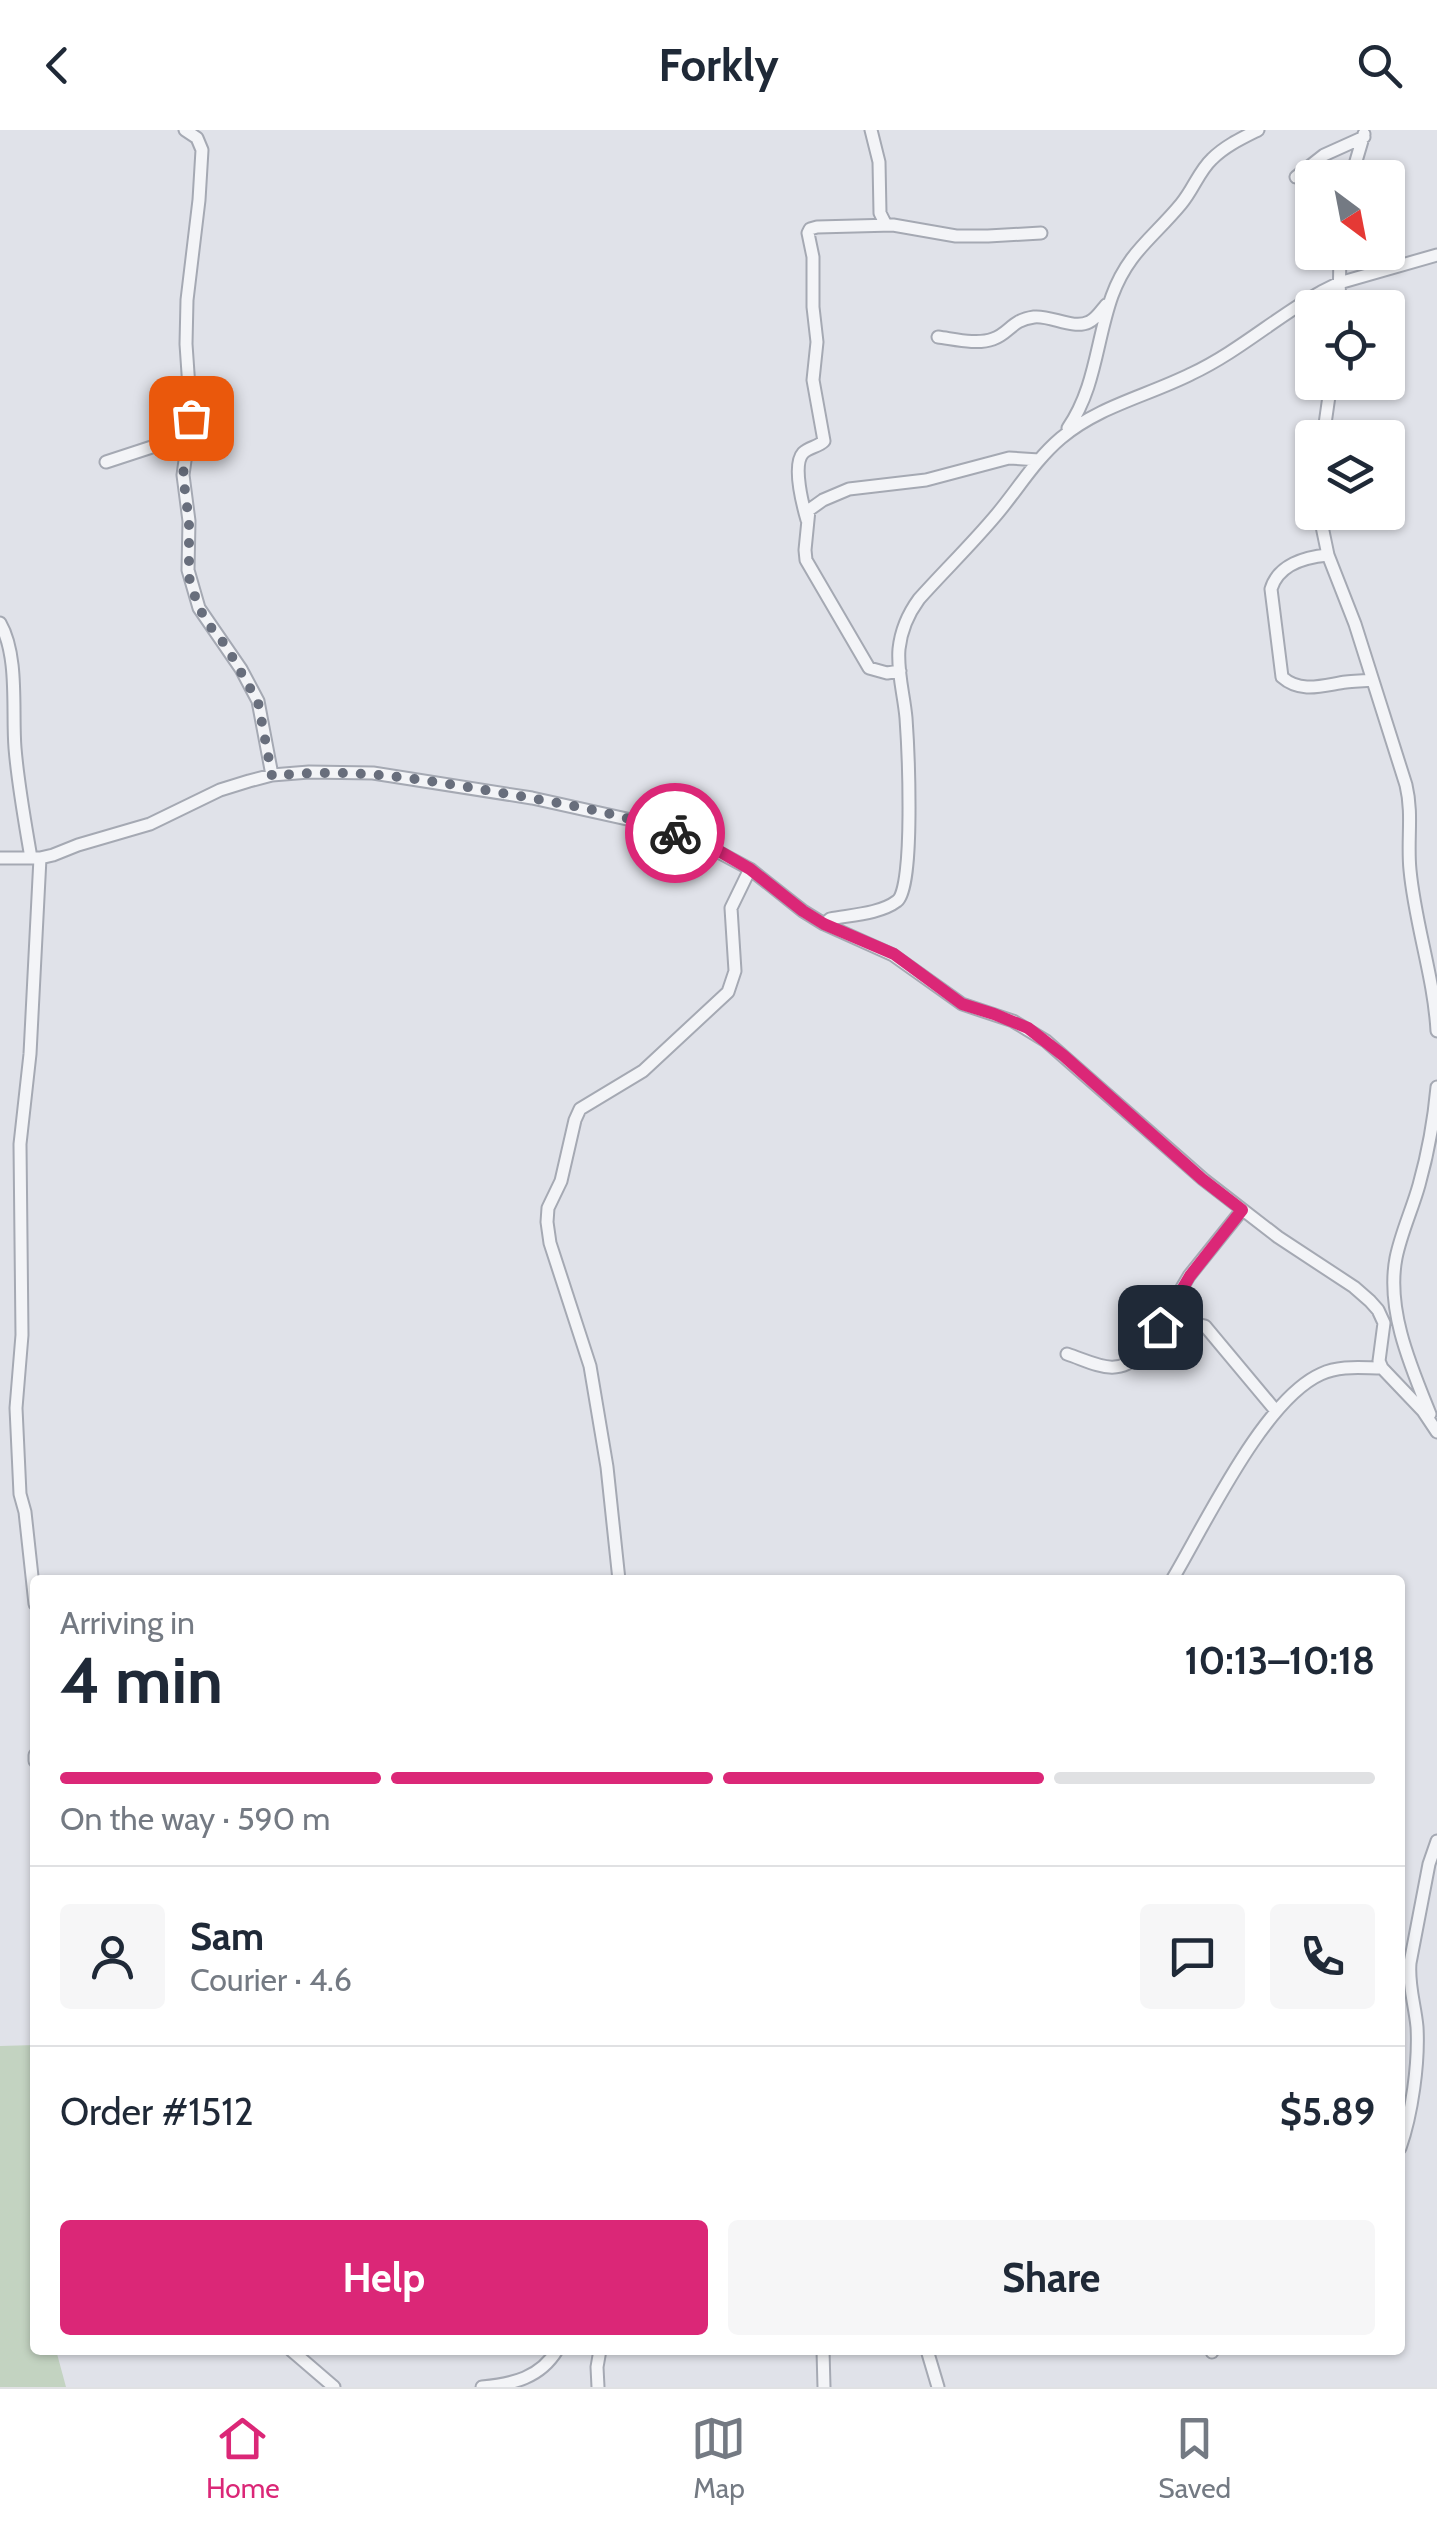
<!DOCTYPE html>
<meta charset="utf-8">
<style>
body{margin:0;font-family:Cabin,sans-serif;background:#f6f6f7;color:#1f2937;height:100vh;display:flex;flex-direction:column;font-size:38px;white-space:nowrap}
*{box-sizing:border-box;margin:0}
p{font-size:32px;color:#747a83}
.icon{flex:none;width:55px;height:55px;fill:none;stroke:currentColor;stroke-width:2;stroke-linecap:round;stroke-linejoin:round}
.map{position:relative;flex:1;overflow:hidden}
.sheet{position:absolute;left:30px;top:1445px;width:1375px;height:780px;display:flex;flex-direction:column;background:#fff;border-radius:10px;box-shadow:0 2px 8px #0004}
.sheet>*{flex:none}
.needle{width:65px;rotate:148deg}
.tools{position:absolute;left:1295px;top:30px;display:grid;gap:20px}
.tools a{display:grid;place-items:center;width:110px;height:110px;border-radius:10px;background:#fff;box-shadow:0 2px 8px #0004;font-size:50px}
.pin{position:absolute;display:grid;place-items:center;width:85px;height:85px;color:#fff;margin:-42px;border-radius:20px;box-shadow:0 5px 15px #0006}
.courier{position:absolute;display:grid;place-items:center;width:100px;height:100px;margin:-50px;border:8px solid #db2777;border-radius:50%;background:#fff;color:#222;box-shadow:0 2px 12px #0007}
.summary em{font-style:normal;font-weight:700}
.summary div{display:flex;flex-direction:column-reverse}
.summary{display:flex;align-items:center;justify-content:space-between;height:170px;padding:0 30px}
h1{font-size:65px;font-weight:700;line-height:75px}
.bar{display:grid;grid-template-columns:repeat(4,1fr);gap:15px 10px;align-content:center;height:120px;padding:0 30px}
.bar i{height:12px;border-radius:8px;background:#e0e1e3}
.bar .on{background:#db2777}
.bar p{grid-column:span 4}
.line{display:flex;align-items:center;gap:25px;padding:0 30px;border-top:2px solid #e0e1e3}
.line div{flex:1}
.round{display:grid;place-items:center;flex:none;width:105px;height:105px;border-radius:10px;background:#f6f6f7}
.action{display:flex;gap:20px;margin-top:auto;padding:20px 30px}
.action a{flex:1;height:115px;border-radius:10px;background:#db2777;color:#fff;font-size:40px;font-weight:700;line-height:115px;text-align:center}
.action a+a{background:#f6f6f7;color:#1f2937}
header{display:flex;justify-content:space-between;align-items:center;height:130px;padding:0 30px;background:#fff;font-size:45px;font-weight:700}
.menu{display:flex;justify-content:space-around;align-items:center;height:140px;border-top:2px solid #e0e1e3;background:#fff;font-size:28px;color:#747a83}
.menu a{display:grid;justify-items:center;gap:5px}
.menu .on{color:#db2777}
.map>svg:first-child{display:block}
</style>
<header><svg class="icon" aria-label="back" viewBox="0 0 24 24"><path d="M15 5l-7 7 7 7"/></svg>Forkly<svg class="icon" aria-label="search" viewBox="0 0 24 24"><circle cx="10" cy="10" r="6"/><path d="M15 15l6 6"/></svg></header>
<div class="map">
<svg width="1437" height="2257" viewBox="0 0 1437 2257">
<rect width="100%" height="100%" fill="#e0e2e9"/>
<!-- green -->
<path fill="#c3d3c1" d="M35,1915V2220H56L66,2257H0V1916Z"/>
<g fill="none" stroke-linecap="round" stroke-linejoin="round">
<!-- minor casing -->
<g stroke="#a5a9b3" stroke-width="15">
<path id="minor" d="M185,0L197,8L202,20L199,70L187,170L186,214L191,287L183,345L189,391L188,440L199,478L241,539L258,571L272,645
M871,0L879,32L880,83L886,95
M1296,47L1324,25L1364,7
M1351,48L1364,4
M1339,178L1340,122
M938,207C954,209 977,215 993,209C1010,203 1011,190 1034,187C1051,185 1073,200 1089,192C1096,189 1101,181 1106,175
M1068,298C1096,257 1096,211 1112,166C1128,122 1153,108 1181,74C1193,60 1199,41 1212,29C1225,16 1242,8 1258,0
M1323,308L1331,252
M106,332L161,314L187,313
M1319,382L1328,425L1355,494L1406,655C1413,684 1407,711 1410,740C1415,794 1434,847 1437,901
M807,390C803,376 792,335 803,323C809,317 818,317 824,311L813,250L817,212L813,177V127L808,103L810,99L817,97L893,95L956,106H988L1041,103
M1328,425C1305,427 1278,435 1271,459L1282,547C1301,564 1324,555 1346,552C1355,551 1364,551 1372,550
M0,493C19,526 12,581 15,618C18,655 25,692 31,728
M900,541L887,543L869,538L806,430L805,420L809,380L823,370L849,359L926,350L1009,328L1039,330
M0,728H40L53,725L78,715L150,694L220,660L249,651L272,645L309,642L373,643L532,668L645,693L694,709L750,739L803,781L824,794L893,825L962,874L1013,891L1046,911L1203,1049L1278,1107L1354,1157L1370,1171L1378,1180L1384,1193L1379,1231L1382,1238L1423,1281L1437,1302
M824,794L830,789C850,785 880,784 897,771C915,758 908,616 906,588C904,565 897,542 899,519C901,500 908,484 919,469C944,441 972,414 997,384C1018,359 1035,330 1061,308C1099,276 1147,266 1191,244C1238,222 1276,187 1321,162L1339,153L1437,125
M1149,1219L1187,1192L1205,1196L1276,1281
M1067,1224C1099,1235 1116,1248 1144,1222L1189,1146L1242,1080
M1430,1284C1411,1237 1386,1180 1396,1128C1401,1103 1412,1080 1419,1055C1428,1023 1434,990 1437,957
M619,1450L607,1337L590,1236L550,1113L547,1092L548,1078L561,1051L575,990L580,979L643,941L728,862L735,841L731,778L750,739
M1172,1450C1205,1395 1263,1270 1321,1244C1340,1235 1362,1238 1382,1238
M35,1474L25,1382L20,1364L16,1278L22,1205L20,1014L30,924L40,728
M35,1625V1631
M1400,2018C1412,1984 1419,1933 1417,1897C1415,1875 1408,1855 1410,1833L1429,1734L1437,1711
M291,2220L334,2257
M823,2220L824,2257
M927,2220L938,2257
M1212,2222L1213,2220
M482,2257C513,2254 540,2248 557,2220
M598,2257L597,2237L600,2220"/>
</g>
<!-- minor -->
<use href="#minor" stroke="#f3f4f7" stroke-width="11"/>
</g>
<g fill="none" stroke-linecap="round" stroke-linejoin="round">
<!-- done -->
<path stroke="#686e7c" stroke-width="10" stroke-dasharray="0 18" d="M191,288L183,345L189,392V447L194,464L205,490L226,516L258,572L272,646C353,637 422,649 502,663C560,673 619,683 675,703"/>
<!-- route -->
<path stroke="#db2777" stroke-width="12" d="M675,703L719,721L750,739L803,781L824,794L894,824L962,874L994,884L1028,898L1064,926L1202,1049L1242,1080L1190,1146L1160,1197"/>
</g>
</svg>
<div class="tools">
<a><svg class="needle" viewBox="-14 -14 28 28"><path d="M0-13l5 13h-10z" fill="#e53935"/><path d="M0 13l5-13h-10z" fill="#747a83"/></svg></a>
<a><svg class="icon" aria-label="locate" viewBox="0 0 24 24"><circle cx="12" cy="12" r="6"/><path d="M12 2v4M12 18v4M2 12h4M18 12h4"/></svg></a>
<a><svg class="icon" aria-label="layers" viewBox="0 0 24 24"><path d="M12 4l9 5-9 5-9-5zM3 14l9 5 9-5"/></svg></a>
</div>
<div class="pin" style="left:191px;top:288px;background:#ea580c"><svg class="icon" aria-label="bag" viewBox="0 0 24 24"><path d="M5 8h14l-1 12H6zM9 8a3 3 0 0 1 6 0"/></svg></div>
<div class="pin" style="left:1160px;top:1197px;background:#1f2937"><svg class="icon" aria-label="home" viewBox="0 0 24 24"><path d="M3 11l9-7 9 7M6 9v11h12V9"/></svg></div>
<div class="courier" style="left:675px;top:703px"><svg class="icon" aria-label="bike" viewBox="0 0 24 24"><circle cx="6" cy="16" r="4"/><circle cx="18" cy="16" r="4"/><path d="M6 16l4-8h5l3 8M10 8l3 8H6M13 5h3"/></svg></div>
<section class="sheet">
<div class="summary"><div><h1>4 min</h1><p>Arriving in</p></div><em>10:13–10:18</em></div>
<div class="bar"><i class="on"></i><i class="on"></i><i class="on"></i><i></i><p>On the way · 590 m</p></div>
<div class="line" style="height:180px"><a class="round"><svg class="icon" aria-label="person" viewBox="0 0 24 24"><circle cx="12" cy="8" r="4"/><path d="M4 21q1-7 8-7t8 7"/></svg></a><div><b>Sam</b><p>Courier · 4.6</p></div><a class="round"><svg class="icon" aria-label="chat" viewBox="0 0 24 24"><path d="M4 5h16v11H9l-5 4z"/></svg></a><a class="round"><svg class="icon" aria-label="phone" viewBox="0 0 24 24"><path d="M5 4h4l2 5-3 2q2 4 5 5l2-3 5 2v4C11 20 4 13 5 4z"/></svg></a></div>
<div class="line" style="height:130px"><div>Order #1512</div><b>$5.89</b></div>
<div class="action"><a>Help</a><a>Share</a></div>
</section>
</div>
<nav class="menu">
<a class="on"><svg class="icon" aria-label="home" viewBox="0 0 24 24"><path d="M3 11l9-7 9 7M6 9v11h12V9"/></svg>Home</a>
<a><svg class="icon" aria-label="map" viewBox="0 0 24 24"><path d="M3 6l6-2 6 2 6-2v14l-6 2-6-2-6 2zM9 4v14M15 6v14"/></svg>Map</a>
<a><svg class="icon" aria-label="saved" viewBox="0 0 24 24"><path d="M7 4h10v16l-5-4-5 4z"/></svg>Saved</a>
</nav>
